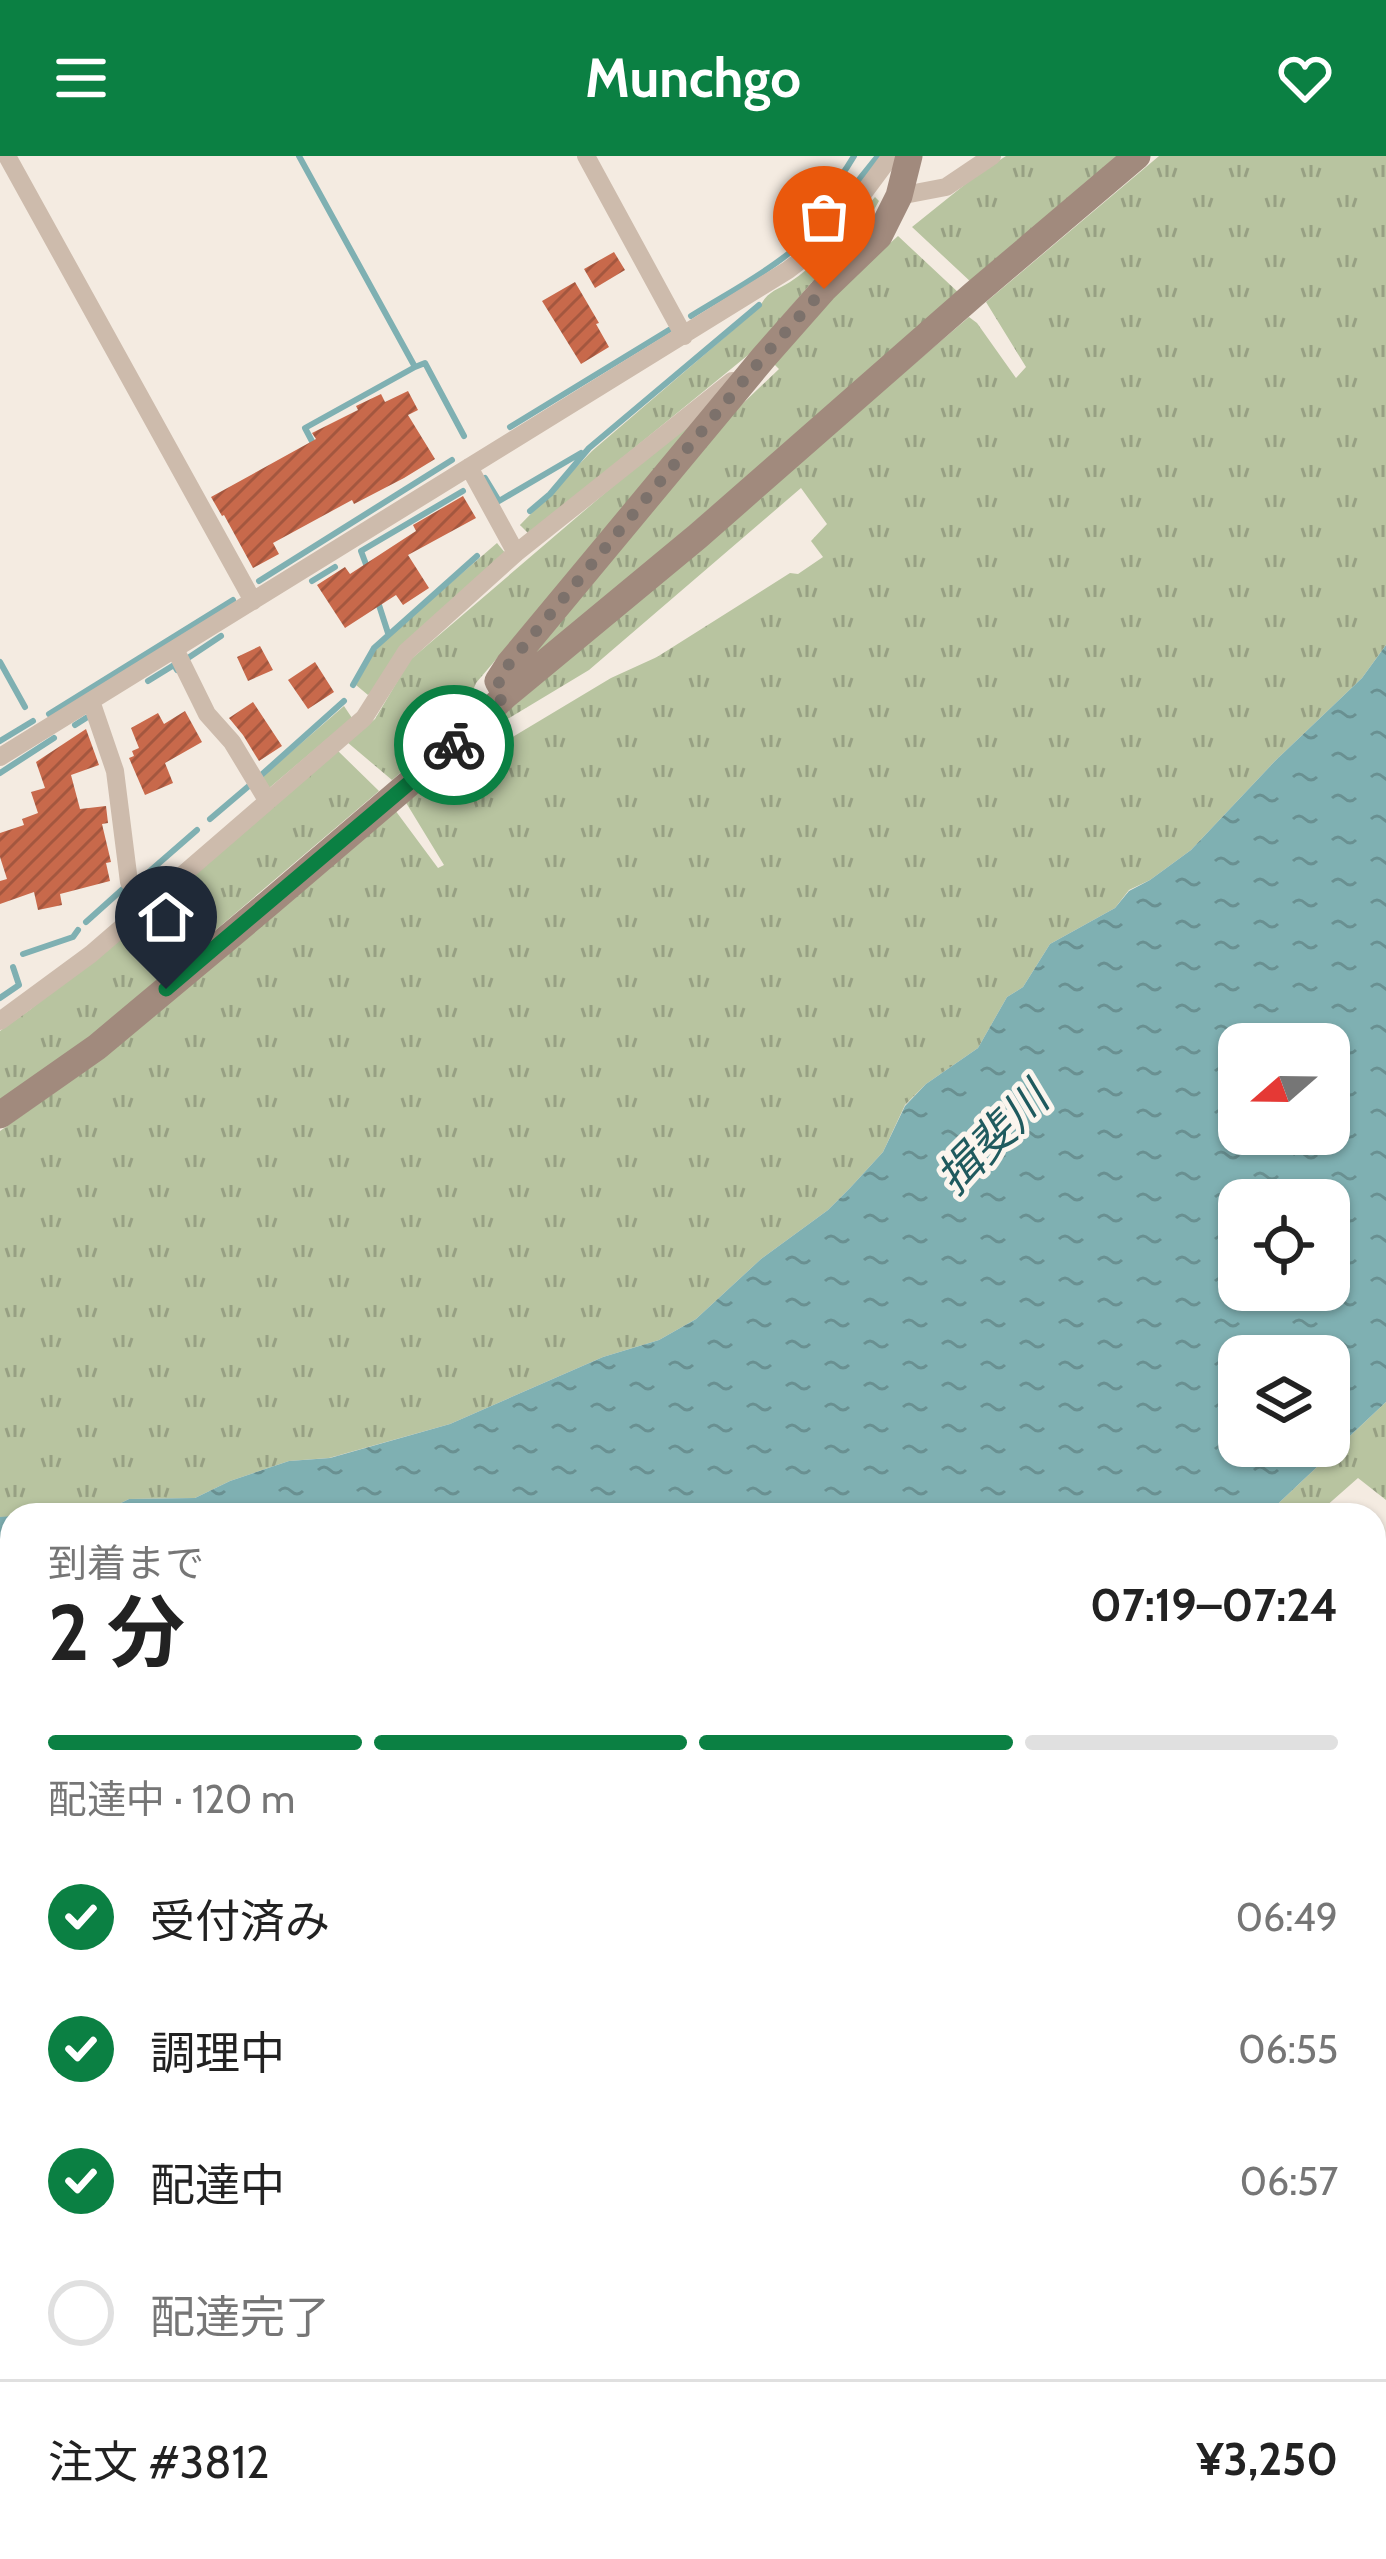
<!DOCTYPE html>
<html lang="ja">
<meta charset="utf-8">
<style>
body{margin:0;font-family:Cabin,"Noto Sans JP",sans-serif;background:#f2f2f2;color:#222;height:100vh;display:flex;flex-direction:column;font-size:45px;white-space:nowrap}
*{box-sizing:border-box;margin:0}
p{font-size:39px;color:#767676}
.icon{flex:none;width:66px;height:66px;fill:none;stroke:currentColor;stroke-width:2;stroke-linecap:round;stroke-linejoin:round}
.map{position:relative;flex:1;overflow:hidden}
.details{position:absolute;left:0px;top:1347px;width:1386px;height:1056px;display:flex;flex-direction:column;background:#fff;border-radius:36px 36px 0 0;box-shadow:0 3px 9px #0004}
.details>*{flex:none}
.needle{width:78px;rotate:250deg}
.fabs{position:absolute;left:1218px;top:867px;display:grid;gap:24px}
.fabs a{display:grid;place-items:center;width:132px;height:132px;border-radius:24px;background:#fff;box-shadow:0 3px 9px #0004;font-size:60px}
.pin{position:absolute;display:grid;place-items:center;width:102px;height:102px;color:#fff;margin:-123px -51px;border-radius:50% 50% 50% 0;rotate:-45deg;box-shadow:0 0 12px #0007}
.pin .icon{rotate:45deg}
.courier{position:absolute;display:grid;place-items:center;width:120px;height:120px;margin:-60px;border:9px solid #0b8043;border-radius:50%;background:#fff;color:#222;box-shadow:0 3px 15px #0007}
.headline em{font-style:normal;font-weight:700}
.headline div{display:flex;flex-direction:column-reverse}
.headline{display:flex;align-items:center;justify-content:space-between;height:204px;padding:0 48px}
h1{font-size:78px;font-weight:700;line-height:90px}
.bar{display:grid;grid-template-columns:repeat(4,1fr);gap:18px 12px;align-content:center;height:144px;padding:0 48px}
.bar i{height:15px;border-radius:9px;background:#e0e0e0}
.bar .selected{background:#0b8043}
.bar p{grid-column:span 4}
.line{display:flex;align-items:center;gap:30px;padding:0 48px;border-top:3px solid #e0e0e0}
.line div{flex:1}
ol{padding:0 48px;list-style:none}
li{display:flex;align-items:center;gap:36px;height:132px}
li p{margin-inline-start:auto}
li .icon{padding:12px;border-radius:50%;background:#0b8043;color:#fff;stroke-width:4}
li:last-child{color:#767676}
li i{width:66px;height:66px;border:6px solid #e0e0e0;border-radius:50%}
header{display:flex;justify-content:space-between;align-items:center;height:156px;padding:0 48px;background:#0b8043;color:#fff;font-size:54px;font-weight:700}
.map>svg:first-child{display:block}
</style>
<header><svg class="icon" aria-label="menu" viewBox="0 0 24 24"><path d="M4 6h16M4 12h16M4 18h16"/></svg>Munchgo<svg class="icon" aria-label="heart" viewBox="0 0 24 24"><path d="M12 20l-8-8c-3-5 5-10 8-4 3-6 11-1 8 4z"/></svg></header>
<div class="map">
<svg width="1386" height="2403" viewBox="0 0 1386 2403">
<defs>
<pattern id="grass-tufts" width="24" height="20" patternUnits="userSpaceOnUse" patternTransform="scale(3)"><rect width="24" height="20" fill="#b8c4a0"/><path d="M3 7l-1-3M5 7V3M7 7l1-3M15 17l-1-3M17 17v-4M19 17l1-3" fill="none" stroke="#97a083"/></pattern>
<pattern id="forest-firs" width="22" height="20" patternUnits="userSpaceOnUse" patternTransform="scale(3)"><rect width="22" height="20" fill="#b8c4a0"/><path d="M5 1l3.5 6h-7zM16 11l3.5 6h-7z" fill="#97a083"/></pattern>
<pattern id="water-ripples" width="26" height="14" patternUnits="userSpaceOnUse" patternTransform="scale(3)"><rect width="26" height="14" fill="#7fb0b2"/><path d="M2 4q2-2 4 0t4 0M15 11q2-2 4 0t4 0" fill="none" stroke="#699091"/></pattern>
<pattern id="building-hatch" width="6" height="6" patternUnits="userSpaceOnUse" patternTransform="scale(3)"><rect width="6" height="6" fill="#c8694b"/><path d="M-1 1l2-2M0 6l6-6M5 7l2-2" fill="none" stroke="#a4573f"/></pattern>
</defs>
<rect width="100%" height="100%" fill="#f4ebe1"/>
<!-- grass -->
<path fill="url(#grass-tufts)" d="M1006,0H1120L972,127L912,71L978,18Z
M1159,0H1386V489L1362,522L1275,605L1191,694L1150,724L1129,734L1115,752L1050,788L1023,831L1007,841L978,892L926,928L905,949L883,996L850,1032L828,1054L761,1103L696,1163L659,1184L603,1201L450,1268L329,1302L289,1305L230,1325L195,1342L129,1343L97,1359L0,1361V975L100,904L395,654L438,712L444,709L405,645L443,611L476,603L611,522L657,501L790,417L798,418L823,401L811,385L827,368L801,332L589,514L476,582L969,161L977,167L1016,222L1026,211L986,146Z
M875,41L879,45L856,85L812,126L753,195L529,378L520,369L592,295L760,151C766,136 777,134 790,126C823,104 849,71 875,41Z
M898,80L960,138L510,524L736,254L779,213L773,207L826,145Z
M702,254H708L476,527L460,566L392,624L347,586L375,563L410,504Z
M497,387L506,398L368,539L356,529L374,496L389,480Z
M344,550L352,562L268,633L261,622Z
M336,593L379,635L91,880L0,945V875L31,853Z
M1386,1246V1344L1358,1322L1316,1359H1266Z
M1386,1424V1549L1374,1566V1442Z
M1386,1624V1804L1374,1791V1641Z
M1374,1833L1386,1846V2157L1374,2170V1903L1384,1892L1374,1882Z
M12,2037V2391H142L95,2403H0V2038Z
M1386,2168V2255L1374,2238V2182Z
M207,2391H501L461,2403H160Z"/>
<!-- forest -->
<path fill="url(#forest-firs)" d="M1374,2280L1386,2300V2385L1376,2403H605L644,2391H1374Z"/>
<!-- water -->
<path fill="url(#water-ripples)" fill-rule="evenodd" d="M1386,489V1246L1266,1359H82H97L129,1343L195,1342L230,1325L289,1305L330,1302L450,1268L603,1201L659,1184L696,1163L761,1103L828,1054L850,1032L883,996L905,950L926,928L978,892L1007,841L1023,831L1050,788L1115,752L1129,735L1150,724L1191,694L1275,605L1362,522ZM1239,888H1329V978H1239ZM1239,1044H1329V1134H1239ZM1239,1200H1329V1290H1239Z
M12,1360V2037L0,2038V1361Z"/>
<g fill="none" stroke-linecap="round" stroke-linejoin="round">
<!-- stream -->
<path stroke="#7fb0b2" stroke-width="6" d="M299,0L415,211L425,207L464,280
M781,82C810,58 835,33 854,0
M691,160C723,140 758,122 788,98C823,70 850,35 878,0
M510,271L669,174
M314,289L305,272L415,211
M485,322L499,345L581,297
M530,355L550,338L589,292L759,149
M367,411L361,395L463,335
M259,425L452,304
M312,425L335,411
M378,446L388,477
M188,502L221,480
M0,506L25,551
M148,525L174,509L177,514
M353,529L374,492L477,400
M49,558L233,444
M75,569L86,562
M0,585L33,565
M0,617L54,582
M259,621L344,545
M210,663L250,629
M135,728L197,674
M86,766L125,731
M23,798L73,781L78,774
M0,842L19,829L13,811"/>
</g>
<!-- building -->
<path fill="url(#building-hatch)" d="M614,96L625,114L595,132L584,113Z
M575,126L599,167L596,168L609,191L581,208L542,145Z
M408,235L418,254L408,259L435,303L404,322L354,348L352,344L273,387L279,398L253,412L224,359L222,360L211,341L316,283L312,277L358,254L356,250L381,238L385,246Z
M463,340L476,362L408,399L429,432L403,449L396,439L345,472L317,429L345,411L350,418L416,375L413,369Z
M260,490L273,514L248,525L237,501Z
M315,506L334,536L308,553L288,524Z
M253,546L282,590L259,605L243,579L229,562Z
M185,555L202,586L165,607L173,627L145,639L129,602L134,600L132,595L139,592L131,572L158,557L164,568Z
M86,573L99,609L71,619L80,653L106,650L108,667L102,668L111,706L106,707L110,725L60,738L62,749L38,754L34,736L0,748V725L7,723L0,701V677L24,669L22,663L38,657L31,636L45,632L36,606Z"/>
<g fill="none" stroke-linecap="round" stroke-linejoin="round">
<!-- street -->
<path stroke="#cdbbac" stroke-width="18" d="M7,0L253,445
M586,0L684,180
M899,40L946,31L992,0
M469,311L516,397
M175,493L207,558L232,586L267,644
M91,545L115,615L129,726
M0,601L788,114L831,81L891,0
M0,865L91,798L364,562L406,496L516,397L732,225
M1374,1582L1386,1564
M1374,1623L1386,1607
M1374,2249L1386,2266
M120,2403L171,2391"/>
<!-- secondary -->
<path stroke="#a18a7d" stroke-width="27" d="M506,539L498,525L509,508L764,201L824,133L879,80L899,40L909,0
M0,959L97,891L268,748L446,596L506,539L698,380L973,139L1137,0"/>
</g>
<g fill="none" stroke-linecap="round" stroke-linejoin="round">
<!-- done -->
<path stroke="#7c716b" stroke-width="12" stroke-dasharray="0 21.6" d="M454,589L506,539L498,525L509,508L764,200L824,133"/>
<!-- route -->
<path stroke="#0b8043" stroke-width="15" d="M166,833L454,589"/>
</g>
<g text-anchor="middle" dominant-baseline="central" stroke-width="10" stroke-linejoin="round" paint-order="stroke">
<!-- water labels -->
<g font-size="45" font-style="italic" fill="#1f5a5e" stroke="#fbf5ee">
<text transform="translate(992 982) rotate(-45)">揖斐川</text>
</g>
</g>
</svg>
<div class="fabs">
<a><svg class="needle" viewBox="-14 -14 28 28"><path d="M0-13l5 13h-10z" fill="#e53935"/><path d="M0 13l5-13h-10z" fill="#767676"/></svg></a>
<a><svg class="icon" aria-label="locate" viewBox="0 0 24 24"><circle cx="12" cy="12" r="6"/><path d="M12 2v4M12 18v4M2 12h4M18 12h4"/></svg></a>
<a><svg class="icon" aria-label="layers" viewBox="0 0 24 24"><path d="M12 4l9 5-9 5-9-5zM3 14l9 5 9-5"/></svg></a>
</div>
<div class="pin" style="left:824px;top:133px;background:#ea580c"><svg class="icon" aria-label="bag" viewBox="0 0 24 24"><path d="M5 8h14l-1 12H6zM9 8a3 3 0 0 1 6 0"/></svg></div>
<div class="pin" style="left:166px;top:833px;background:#1f2937"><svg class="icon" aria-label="home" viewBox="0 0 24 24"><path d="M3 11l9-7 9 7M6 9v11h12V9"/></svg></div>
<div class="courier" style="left:454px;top:589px"><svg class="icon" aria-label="bike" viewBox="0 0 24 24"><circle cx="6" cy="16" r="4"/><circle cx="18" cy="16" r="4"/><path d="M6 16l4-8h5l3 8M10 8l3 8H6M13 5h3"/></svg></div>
<section class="details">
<div class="headline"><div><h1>2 分</h1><p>到着まで</p></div><em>07:19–07:24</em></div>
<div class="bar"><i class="selected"></i><i class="selected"></i><i class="selected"></i><i></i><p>配達中 · 120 m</p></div>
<ol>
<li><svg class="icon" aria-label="check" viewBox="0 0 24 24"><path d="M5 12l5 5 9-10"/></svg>受付済み<p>06:49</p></li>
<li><svg class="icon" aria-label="check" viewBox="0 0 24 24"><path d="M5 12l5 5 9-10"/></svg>調理中<p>06:55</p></li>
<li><svg class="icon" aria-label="check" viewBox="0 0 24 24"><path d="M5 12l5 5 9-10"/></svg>配達中<p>06:57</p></li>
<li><i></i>配達完了</li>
</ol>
<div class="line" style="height:156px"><div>注文 #3812</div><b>¥3,250</b></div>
</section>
</div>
